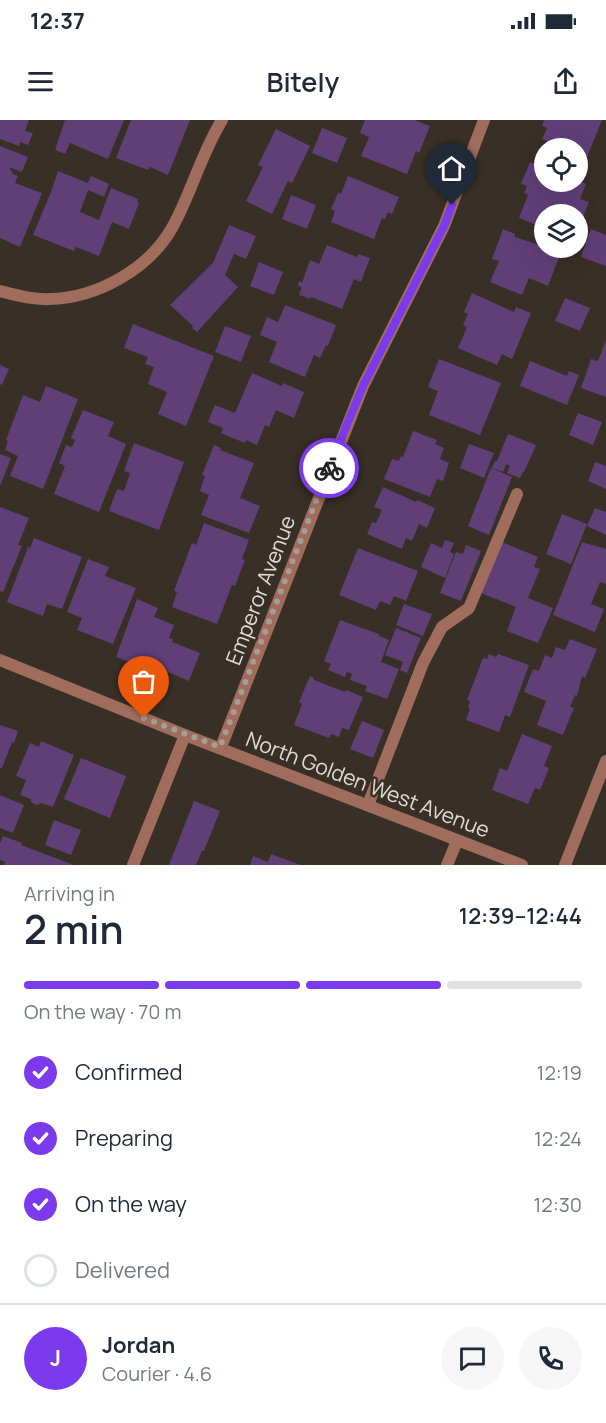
<!DOCTYPE html>
<meta charset="utf-8">
<style>
body{margin:0;font-family:Manrope,sans-serif;background:#f6f6f7;color:#1f2937;height:100vh;display:flex;flex-direction:column;font-size:22px;white-space:nowrap}
*{box-sizing:border-box;margin:0}
p{font-size:20px;color:#747a83}
.icon{flex:none;width:33px;height:33px;fill:none;stroke:currentColor;stroke-width:2;stroke-linecap:round;stroke-linejoin:round}
.map{position:relative;height:745px;overflow:hidden}
.details{display:flex;flex-direction:column;background:#fff;flex:1}
.details>*{flex:none}
.tools{position:absolute;left:534px;top:18px;display:grid;gap:12px}
.tools a{display:grid;place-items:center;width:54px;height:54px;border-radius:50%;background:#fff;box-shadow:0 6px 24px #0002;font-size:30px}
.pin{position:absolute;display:grid;place-items:center;width:51px;height:51px;color:#fff;margin:-62px -26px;border-radius:50% 50% 50% 0;rotate:-45deg;box-shadow:0 0 6px #0007}
.pin .icon{rotate:45deg}
.courier{position:absolute;display:grid;place-items:center;width:60px;height:60px;margin:-30px;border:4px solid #7c3aed;border-radius:50%;background:#fff;color:#222;box-shadow:0 2px 8px #0007}
.headline em{font-style:normal;font-weight:600}
.headline div{display:flex;flex-direction:column-reverse}
.headline{display:flex;align-items:center;justify-content:space-between;height:102px;padding:0 24px}
h1{font-size:39px;font-weight:600;line-height:45px}
.bar{display:grid;grid-template-columns:repeat(4,1fr);gap:9px 6px;align-content:center;height:72px;padding:0 24px}
.bar i{height:8px;border-radius:4px;background:#e0e1e3}
.bar .on{background:#7c3aed}
.bar p{grid-column:span 4}
.line{display:flex;align-items:center;gap:15px;padding:0 24px;border-top:2px solid #e0e1e3}
.line div{flex:1}
.round{display:grid;place-items:center;flex:none;width:63px;height:63px;border-radius:32px;background:#f6f6f7}
ol{padding:0 24px;list-style:none}
li{display:flex;align-items:center;gap:18px;height:66px}
li p{margin-inline-start:auto}
li .icon{padding:6px;border-radius:50%;background:#7c3aed;color:#fff;stroke-width:4}
li:last-child{color:#747a83}
li i{width:33px;height:33px;border:3px solid #e0e1e3;border-radius:50%}
.status{display:flex;justify-content:space-between;align-items:center;height:42px;padding:0 30px;background:#fff;direction:ltr}
.status svg{height:16px;fill:currentColor}
header{display:flex;justify-content:space-between;align-items:center;height:78px;padding:0 24px;background:#fff;font-size:27px;font-weight:600}
.map>svg:first-child{display:block}
</style>
<div class="status"><b>12:37</b><svg viewBox="0 0 49 12"><path d="M0 12V9h3v3zM5 12V6h3v6zM10 12V3h3v9zM15 12V0h3v12zM26 1h20v11H26zM47 4h2v5h-2z"/></svg></div>
<header><svg class="icon" aria-label="menu" viewBox="0 0 24 24"><path d="M4 6h16M4 12h16M4 18h16"/></svg>Bitely<svg class="icon" aria-label="share" viewBox="0 0 24 24"><path d="M12 15V3M7 8l5-5 5 5M5 13v7h14v-7"/></svg></header>
<div class="map">
<svg width="606" height="745" viewBox="0 0 606 745">
<rect width="100%" height="100%" fill="#382f26"/>
<!-- building -->
<path fill="#603f77" d="M0,0H29L25,11L33,13L28,25L20,22L19,26L0,19Z
M65,0H124L108,39L70,23L65,34L55,30Z
M131,0H190L168,55L150,47L148,50L116,38Z
M365,0H414L430,6L419,33L416,31L407,54L361,36L369,17L360,13Z
M544,0H602L583,47L578,44V28H544L547,21L542,19L547,8L542,6Z
M322,8L347,18L337,43L312,33Z
M276,9L310,26L292,63L288,61L272,94L246,81L263,47L258,45Z
M0,26L28,37L22,52L9,47L13,54L18,56L15,63L42,73L20,127L0,118Z
M530,42L544,48V62L578,61L586,64L580,79L589,82L581,102L578,101V94H544V108L519,98L528,75L524,73L527,66L521,64Z
M58,51L88,63L91,56L109,64L104,77L88,70L80,92L99,100L111,68L138,79L137,82L139,83L129,109L112,102L99,136L76,127L74,131L33,115L51,72Z
M348,56L399,77L392,94L388,92L385,99L382,98L374,119L331,102L335,91L331,89L338,73L341,74Z
M291,75L316,85L307,109L282,99Z
M229,105L256,116L246,139L234,134L225,155L238,167L197,212L192,208L193,206L170,185L213,143Z
M503,109L515,114V117L561,132L548,166L529,158L522,175L490,162L499,141L492,139Z
M591,109L606,115V146L581,137Z
M327,125L357,137L358,134L370,138L361,162L354,159L342,189L311,177L310,179L299,175L302,167L298,166L299,161L302,163L310,140L319,144Z
M259,142L283,152L274,175L250,166Z
M472,173L514,192L516,187L531,193L512,239L502,234L497,245L458,228L467,207L463,205L468,194L464,192Z
M565,178L590,188L580,211L555,201Z
M285,185L336,205L328,226L326,225L320,238L314,235L305,257L269,242L277,222L260,215L267,197L278,202Z
M133,204L214,236L186,306L158,294L167,272L148,264L154,247L145,244L148,237L124,228Z
M225,206L251,216L241,242L215,232Z
M606,220V277L581,268L591,239L598,241Z
M439,239L501,263L480,315L429,295L438,271L428,267Z
M530,241L567,256L569,251L579,255L567,285L520,266Z
M0,245L9,249L2,265L0,264Z
M252,253L282,266L283,263L304,272L294,298L276,290L269,307L265,305L257,325L246,320L245,323L221,313L223,308L208,302L215,285L235,293Z
M46,266L78,279L43,369L10,356L18,336L5,330L8,321L6,320L23,275L40,282Z
M83,290L114,302L108,316L126,324L99,392L54,374L65,346L59,343L66,325L72,327L75,320L71,318Z
M578,293L602,302L593,325L569,315Z
M413,311L437,320L435,324L444,328L440,339L449,343L443,361L437,359L430,377L384,359L392,339L399,341L401,336L403,337Z
M508,314L536,325L524,352H523L520,358L507,353L510,346L506,344L503,352L492,348L495,341H497Z
M134,323L184,342L159,410L109,391L117,369L124,371L130,353L124,351Z
M469,324L494,333L484,358L460,348Z
M214,325L221,328L220,330L254,343L240,378L260,386L249,413L201,395L209,375L200,371L205,356L202,355Z
M0,334L11,338L0,366Z
M595,342L606,346V369L588,361Z
M491,348L512,357L489,415L468,406Z
M383,367L416,382L417,380L435,388L427,408L419,404L412,421L406,418L402,429L367,414L372,402L376,403L382,390L374,387Z
M0,387L29,398L18,425L22,426L3,472L0,471Z
M595,388L606,392V415L587,406Z
M562,394L587,404L571,444L546,434Z
M204,403L249,420L242,439L245,440L235,466L232,465L217,504L172,487L177,472L174,471L192,423L196,425Z
M34,418L82,437L62,489L47,484L43,496L7,482L28,427L30,428Z
M445,420L454,423L450,432L454,434L445,458L421,447L431,423L442,428Z
M502,422L538,437L534,447L540,449L528,478L553,488L538,523L507,511L516,487L481,473Z
M582,422L606,429V464L600,462L591,484L604,489L595,512L553,495Z
M466,425L481,431L461,481L440,473L456,432L463,434Z
M358,428L418,451L406,481L394,476L390,485L380,481L376,490L339,475Z
M88,439L109,447L105,456L136,468L113,524L77,510L82,498L67,492Z
M137,479L158,488L154,497L174,505L169,518L173,519L172,522L200,533L189,561L168,552L166,556L116,537Z
M404,484L432,494L423,516L396,505Z
M340,500L379,514V516L389,520L381,542L399,549L387,579L365,571L367,566L350,560L352,554L347,552L345,557L328,550L331,544L324,541Z
M396,508L421,518L407,553L400,550L403,542L385,535Z
M570,519L597,529L585,558L582,556L577,576L575,575L570,587L574,588L563,615L537,605L546,581L524,572L533,549L539,551L545,535L552,538L556,527L565,530Z
M489,534L496,537L498,534L529,545L510,597L505,595L499,612L466,600L470,589L468,588L470,581L467,580L483,538L487,539Z
M310,556L314,558V560L345,572L346,570L363,577L349,610L342,608L339,617L331,614L329,618L294,605L302,584L299,582Z
M362,601L384,610L373,638L350,629Z
M0,605L18,611L14,623L12,622L2,648H0Z
M522,614L552,626L544,646L549,648L540,670L535,668L528,684L492,670L500,648L507,651Z
M41,621L74,635L53,687L41,683L37,685L31,682V679L20,675L26,660L16,656L30,623L39,627Z
M81,638L126,656L110,698L64,679Z
M0,675L24,685L13,713L0,708Z
M194,681L220,691L204,731H202L196,745H169Z
M54,700L81,710L71,735L45,725Z
M3,716L22,723L21,725L74,745H4L5,742L0,740V723Z
M271,734L301,745H250L253,736L268,742Z"/>
<g fill="none" stroke-linecap="round" stroke-linejoin="round">
<!-- service -->
<path stroke="#a06d5c" stroke-width="12" d="M368,685L423,543L442,507L469,488L517,374"/>
<!-- minor -->
<path stroke="#a06d5c" stroke-width="12" d="M0,171C16,175 33,180 50,179C96,178 148,150 172,108C191,74 201,34 222,0
M221,627L363,266L444,106L484,0
M133,745L185,615
M447,745L457,721
M565,745L606,641"/>
<!-- tertiary -->
<path stroke="#a06d5c" stroke-width="12" d="M0,540L185,615L522,745"/>
</g>
<g fill="none" stroke-linecap="round" stroke-linejoin="round">
<!-- done -->
<path stroke="#a59e97" stroke-width="6" stroke-dasharray="0 10.8" d="M144,598L220,627L329,348"/>
<!-- route -->
<path stroke="#7c3aed" stroke-width="8" d="M329,348L363,266L444,106L452,85"/>
</g>
<g text-anchor="middle" dominant-baseline="central" stroke-width="5" stroke-linejoin="round" paint-order="stroke">
<!-- street labels -->
<g font-size="21" fill="#e0dad4" stroke="#382f26">
<text transform="translate(260 470) rotate(-69)">Emperor Avenue</text>
<text transform="translate(368 664) rotate(21)">North Golden West Avenue</text>
</g>
</g>
</svg>
<div class="tools">
<a><svg class="icon" aria-label="locate" viewBox="0 0 24 24"><circle cx="12" cy="12" r="6"/><path d="M12 2v4M12 18v4M2 12h4M18 12h4"/></svg></a>
<a><svg class="icon" aria-label="layers" viewBox="0 0 24 24"><path d="M12 4l9 5-9 5-9-5zM3 14l9 5 9-5"/></svg></a>
</div>
<div class="pin" style="left:144px;top:598px;background:#ea580c"><svg class="icon" aria-label="bag" viewBox="0 0 24 24"><path d="M5 8h14l-1 12H6zM9 8a3 3 0 0 1 6 0"/></svg></div>
<div class="pin" style="left:452px;top:85px;background:#1f2937"><svg class="icon" aria-label="home" viewBox="0 0 24 24"><path d="M3 11l9-7 9 7M6 9v11h12V9"/></svg></div>
<div class="courier" style="left:329px;top:348px"><svg class="icon" aria-label="bike" viewBox="0 0 24 24"><circle cx="6" cy="16" r="4"/><circle cx="18" cy="16" r="4"/><path d="M6 16l4-8h5l3 8M10 8l3 8H6M13 5h3"/></svg></div>
</div>
<section class="details">
<div class="headline"><div><h1>2 min</h1><p>Arriving in</p></div><em>12:39–12:44</em></div>
<div class="bar"><i class="on"></i><i class="on"></i><i class="on"></i><i></i><p>On the way · 70 m</p></div>
<ol>
<li><svg class="icon" aria-label="check" viewBox="0 0 24 24"><path d="M5 12l5 5 9-10"/></svg>Confirmed<p>12:19</p></li>
<li><svg class="icon" aria-label="check" viewBox="0 0 24 24"><path d="M5 12l5 5 9-10"/></svg>Preparing<p>12:24</p></li>
<li><svg class="icon" aria-label="check" viewBox="0 0 24 24"><path d="M5 12l5 5 9-10"/></svg>On the way<p>12:30</p></li>
<li><i></i>Delivered</li>
</ol>
<div class="line" style="height:108px"><b class="round" style="background:#7c3aed;color:#fff">J</b><div><b>Jordan</b><p>Courier · 4.6</p></div><a class="round"><svg class="icon" aria-label="chat" viewBox="0 0 24 24"><path d="M4 5h16v11H9l-5 4z"/></svg></a><a class="round"><svg class="icon" aria-label="phone" viewBox="0 0 24 24"><path d="M5 4h4l2 5-3 2q2 4 5 5l2-3 5 2v4C11 20 4 13 5 4z"/></svg></a></div>
</section>
